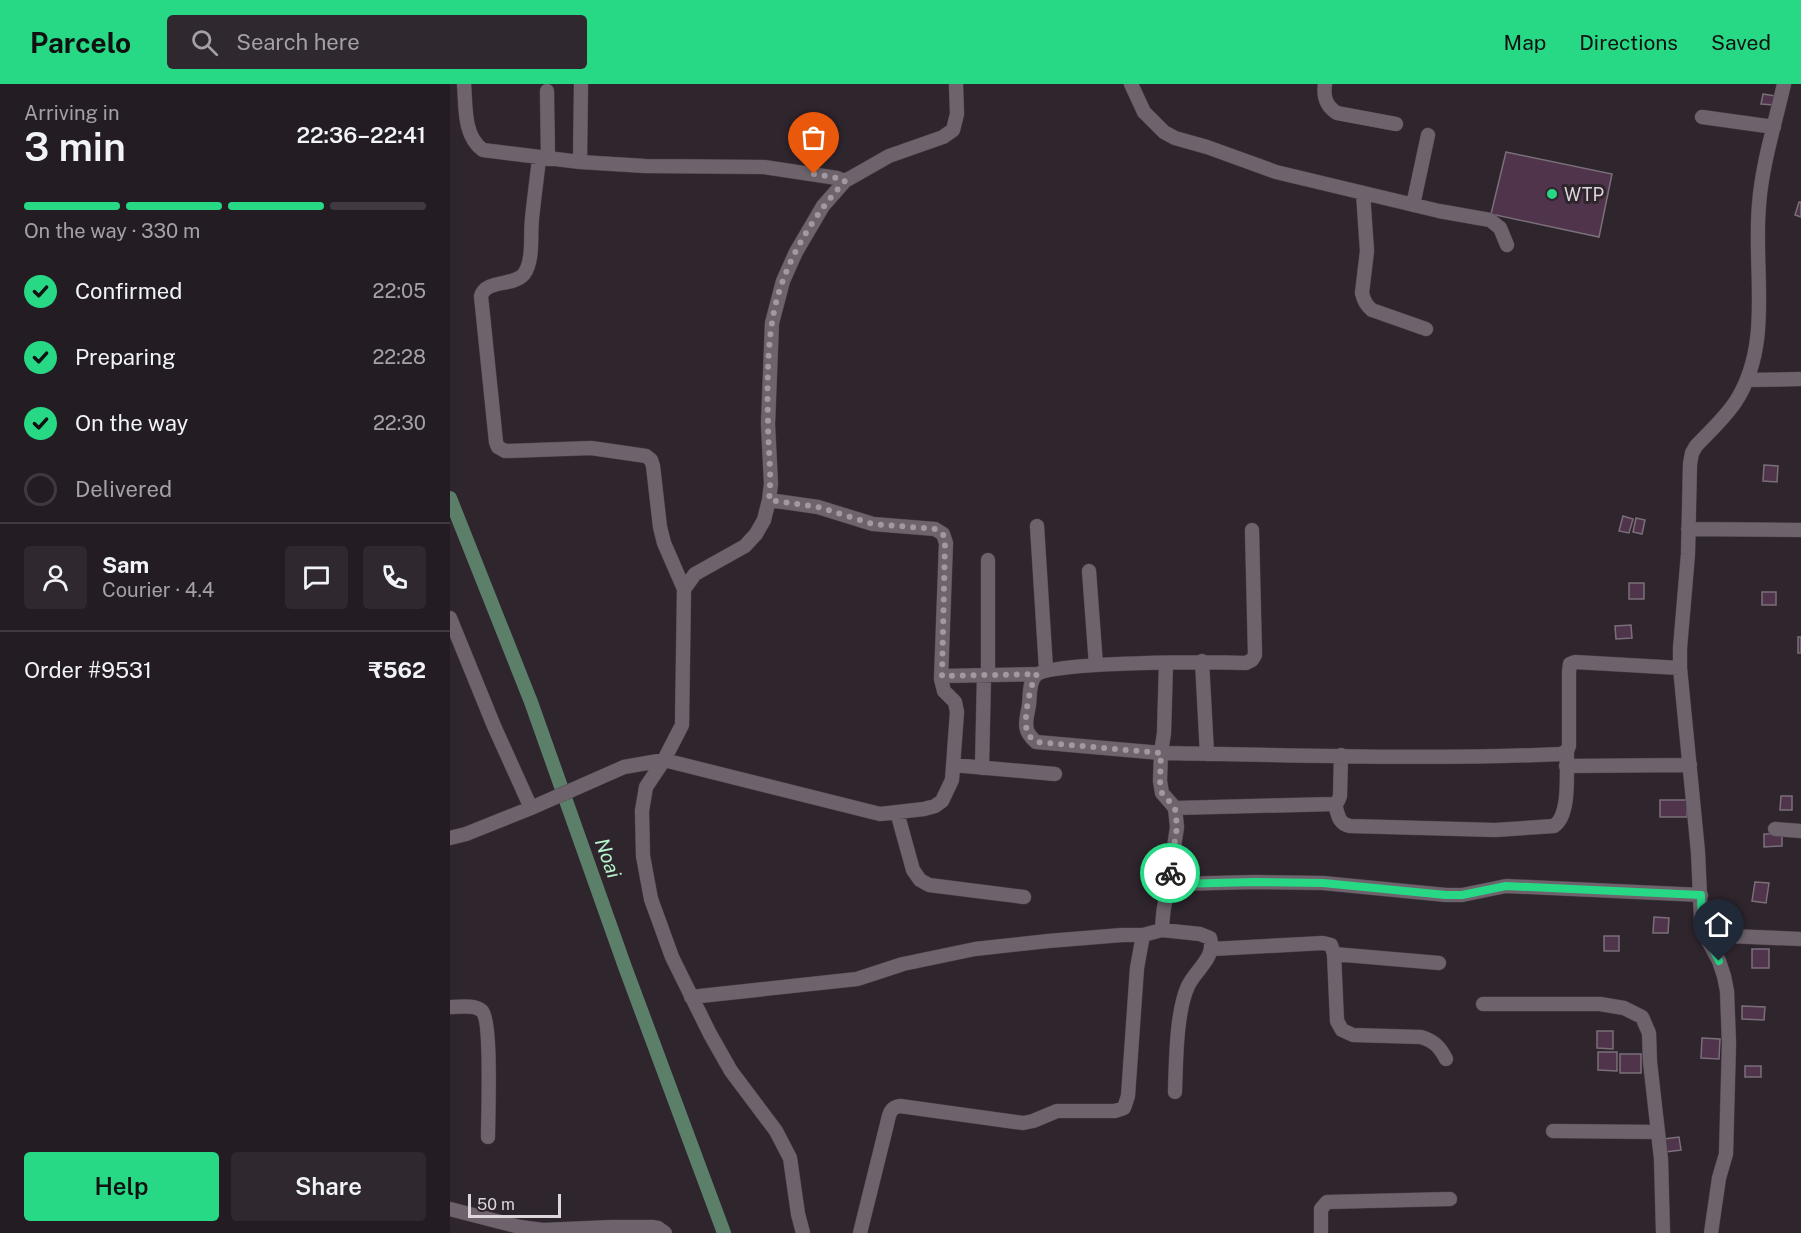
<!DOCTYPE html>
<meta charset="utf-8">
<style>
body{margin:0;font-family:"Public Sans",sans-serif;background:#2f292f;color:#f1f3f6;height:100vh;display:flex;flex-direction:column;font-size:22px;white-space:nowrap}
*{box-sizing:border-box;margin:0}
p{font-size:20px;color:#a3a1a5}
.icon{flex:none;width:33px;height:33px;fill:none;stroke:currentColor;stroke-width:2;stroke-linecap:round;stroke-linejoin:round}
.map{position:relative;flex:1;overflow:hidden}
.side{display:flex;flex-direction:column;background:#231c22;width:450px}
.side>*{flex:none}
.scale{position:absolute;left:18px;bottom:15px;width:93px;box-sizing:border-box;padding-left:6px;border:3px solid #ddd7dc;border-top:0;font-size:16px;line-height:21px;white-space:nowrap;color:#ddd7dc;-webkit-text-stroke:4px #2f252d;paint-order:stroke}
.pin{position:absolute;display:grid;place-items:center;width:51px;height:51px;color:#fff;margin:-62px -26px;border-radius:50% 50% 50% 0;rotate:-45deg;box-shadow:0 0 6px #0007}
.pin .icon{rotate:45deg}
.courier{position:absolute;display:grid;place-items:center;width:60px;height:60px;margin:-30px;border:4px solid #27d885;border-radius:50%;background:#fff;color:#222;box-shadow:0 2px 8px #0007}
.head em{font-style:normal;font-weight:600}
.head div{display:flex;flex-direction:column-reverse}
.head{display:flex;align-items:center;justify-content:space-between;height:102px;padding:0 24px}
h1{font-size:39px;font-weight:600;line-height:45px}
.bar{display:grid;grid-template-columns:repeat(4,1fr);gap:9px 6px;align-content:center;height:72px;padding:0 24px}
.bar i{height:8px;border-radius:4px;background:#403a40}
.bar .selected{background:#27d885}
.bar p{grid-column:span 4}
.line{display:flex;align-items:center;gap:15px;padding:0 24px;border-top:2px solid #403a40}
.line div{flex:1}
.round{display:grid;place-items:center;flex:none;width:63px;height:63px;border-radius:6px;background:#2f292f}
ol{padding:0 24px;list-style:none}
li{display:flex;align-items:center;gap:18px;height:66px}
li p{margin-inline-start:auto}
li .icon{padding:6px;border-radius:50%;background:#27d885;color:#111;stroke-width:4}
li:last-child{color:#a3a1a5}
li i{width:33px;height:33px;border:3px solid #403a40;border-radius:50%}
.action{display:flex;gap:12px;margin-top:auto;padding:12px 24px}
.action a{flex:1;height:69px;border-radius:6px;background:#27d885;color:#111;font-size:24px;font-weight:600;line-height:69px;text-align:center}
.action a+a{background:#2f292f;color:#f1f3f6}
header{display:flex;align-items:center;gap:36px;box-sizing:border-box;height:84px;padding:0 30px;background:#27d885;color:#111}
header strong{font-size:28px}
nav{display:flex;gap:33px;margin-inline-start:auto;font-size:21px}
.search{width:420px;height:54px;background:#2f292f;display:flex;align-items:center;gap:15px;box-sizing:border-box;padding:0 21px;border-radius:6px;color:#a3a1a5;font-size:22px}
main{display:flex;flex:1;min-height:0}
.map>svg:first-child{display:block}
</style>
<header>
<strong>Parcelo</strong>
<div class="search"><svg class="icon" aria-label="search" viewBox="0 0 24 24"><circle cx="10" cy="10" r="6"/><path d="M15 15l6 6"/></svg>Search here</div>
<nav><a>Map</a><a>Directions</a><a>Saved</a></nav>
</header>
<main>
<section class="side">
<div class="head"><div><h1>3 min</h1><p>Arriving in</p></div><em>22:36–22:41</em></div>
<div class="bar"><i class="selected"></i><i class="selected"></i><i class="selected"></i><i></i><p>On the way · 330 m</p></div>
<ol>
<li><svg class="icon" aria-label="check" viewBox="0 0 24 24"><path d="M5 12l5 5 9-10"/></svg>Confirmed<p>22:05</p></li>
<li><svg class="icon" aria-label="check" viewBox="0 0 24 24"><path d="M5 12l5 5 9-10"/></svg>Preparing<p>22:28</p></li>
<li><svg class="icon" aria-label="check" viewBox="0 0 24 24"><path d="M5 12l5 5 9-10"/></svg>On the way<p>22:30</p></li>
<li><i></i>Delivered</li>
</ol>
<div class="line" style="height:108px"><a class="round"><svg class="icon" aria-label="person" viewBox="0 0 24 24"><circle cx="12" cy="8" r="4"/><path d="M4 21q1-7 8-7t8 7"/></svg></a><div><b>Sam</b><p>Courier · 4.4</p></div><a class="round"><svg class="icon" aria-label="chat" viewBox="0 0 24 24"><path d="M4 5h16v11H9l-5 4z"/></svg></a><a class="round"><svg class="icon" aria-label="phone" viewBox="0 0 24 24"><path d="M5 4h4l2 5-3 2q2 4 5 5l2-3 5 2v4C11 20 4 13 5 4z"/></svg></a></div>
<div class="line" style="height:78px"><div>Order #9531</div><b>₹562</b></div>
<div class="action"><a>Help</a><a>Share</a></div>
</section>
<div class="map">
<svg width="1351" height="1149" viewBox="0 0 1351 1149">
<rect width="100%" height="100%" fill="#2f252d"/>
<g fill="none" stroke-linecap="round" stroke-linejoin="round">
<!-- canal -->
<path stroke="#5b7f68" stroke-width="14" d="M0,414L81,618L175,883L274,1149"/>
</g>
<!-- building -->
<path fill="#4f344b" stroke="#7a6f79" stroke-width="1.5" d="M1313,10L1326,12L1324,21L1311,20Z
M1056,68L1162,90L1149,153L1041,130Z
M1349,118H1351V133L1345,131Z
M1314,381L1328,382L1327,398L1313,397Z
M1173,432L1183,435L1179,449L1169,447Z
M1186,434L1195,436L1192,450L1183,448Z
M1179,499H1194V515H1179Z
M1312,508H1326V521H1312Z
M1181,541L1182,554L1166,555L1165,542Z
M1348,553H1351V569H1348Z
M1331,712H1342V726H1330Z
M1210,716H1237V733H1210Z
M1314,750H1332V762L1314,763Z
M1305,798L1319,799L1316,819L1302,817Z
M1204,833L1219,834L1218,849H1203Z
M1154,852H1169V867H1154Z
M1302,865H1319V884H1302Z
M1292,922L1315,923L1314,936L1292,935Z
M1147,947H1163V965L1147,964Z
M1252,954L1270,955L1269,975L1251,974Z
M1148,968H1167V987L1148,986Z
M1170,970H1191V989H1170Z
M1295,982H1311V993H1295Z
M1229,1053L1231,1066L1216,1068L1214,1055Z"/>
<g fill="none" stroke-linecap="round" stroke-linejoin="round">
<!-- minor casing -->
<g stroke="#4a4249" stroke-width="15">
<path id="minor" d="M14,0C16,22 13,52 33,66L130,78L195,82L314,83L387,94L395,97
M681,0L694,28L714,48L725,54L757,63L826,88L989,127L1040,136L1050,144L1057,161
M875,0C873,13 876,22 887,29L946,40
M97,7L98,75
M1252,33L1324,43
M89,74C87,94 84,114 82,135C80,151 84,176 74,190C63,203 36,195 31,212L46,358L48,363L55,367L141,364L196,372L201,376L203,382L210,443L214,459L234,505
M130,78L131,0
M913,109L917,167L912,209C914,217 916,221 922,226L976,245
M963,121L978,51
M1297,296L1351,295
M587,442L596,585
M1238,445L1351,446
M802,446L805,571L802,576L796,579C767,578 600,577 586,591C579,597 580,612 579,621C576,638 572,646 586,658L711,669L710,697L712,709L725,724L727,743L720,790L721,795L725,800L805,798L873,799L996,811H1012L1056,802L1251,811
M639,487L646,581
M0,534L44,642L81,724
M752,577L757,670
M716,579L714,649L711,669C844,671 978,676 1111,670L1117,667L1119,662V588L1120,580L1125,578L1230,584
M538,591V476
M492,592L587,590
M503,681L605,690
M1116,682L1240,681
M532,684L534,591
M885,720C888,730 888,740 900,742L1045,746L1104,742C1121,731 1116,687 1117,667
M725,724L885,720L888,717L890,712L891,671
M447,728L463,786L470,796L479,801L574,813
M1325,745L1351,747
M0,754L16,750L81,724L174,683L214,676L430,730L474,725L485,722L492,717L502,696L507,628L505,618L494,607L491,595L496,459L493,450L485,445L423,440L368,423L319,416
M712,846L750,850L760,854C766,874 746,885 738,902C726,928 726,979 725,1008
M1255,851L1351,855
M762,865L873,859L881,861L884,870L887,937L892,946L903,951L971,953C984,957 990,963 996,975
M884,870L989,879
M241,913L407,895L453,880L525,865L598,857L672,851H693
M1033,920H1150L1174,924L1192,933L1199,949L1200,978L1211,1075L1213,1149
M0,923C9,923 25,920 32,927C42,937 38,1034 38,1053
M1103,1047L1208,1048
M0,1125L70,1143L93,1146L162,1143H202L208,1144L215,1149
M353,1149L348,1130L340,1074L326,1047L281,987L260,950L222,873L201,815L193,772L192,727L196,703L214,676L232,641L234,505L245,490L295,462L306,450L314,436L319,416L321,400L318,340L322,239L333,197L346,168L373,122L395,97L439,72L493,53L503,46L507,30L506,0
M410,1149L437,1040C439,1031 440,1023 450,1022L573,1039L583,1037L607,1027H665L674,1024L678,1012L687,884L693,851L712,846C713,829 713,813 725,800
M871,1149V1125L877,1118L1000,1115
M1261,1149L1269,1094L1276,1070L1279,959L1277,907L1274,892L1269,877L1255,851L1251,835L1248,768L1230,584V564L1238,470L1240,380L1242,369L1246,362C1259,348 1275,334 1286,317C1323,259 1303,186 1309,121C1312,80 1325,40 1334,0"/>
</g>
<!-- minor -->
<use href="#minor" stroke="#6e636c" stroke-width="14"/>
</g>
<g fill="none" stroke-linecap="round" stroke-linejoin="round">
<!-- done -->
<path stroke="#a0999f" stroke-width="6" stroke-dasharray="0 10.8" d="M364,90L387,94L395,97C365,130 339,171 327,215C317,250 317,302 318,338C318,364 322,390 319,416L368,423L423,440L485,445L493,450L495,459L492,592L587,590C580,600 573,636 577,647C578,652 582,655 586,658L711,669L710,698L712,709L725,724L727,743L720,789"/>
<!-- route -->
<path stroke="#27d885" stroke-width="8" d="M720,789L721,795L725,800L805,798L873,799L996,811H1012L1056,802L1251,811C1251,842 1254,849 1269,877"/>
</g>
<!-- markers -->
<circle fill="#27d885" stroke="#2f252d" stroke-width="2" cx="1102" cy="110" r="6"/>
<g text-anchor="middle" dominant-baseline="central" stroke-width="6" stroke-linejoin="round" paint-order="stroke">
<!-- poi labels -->
<g font-size="18" fill="#ddd7dc" stroke="#2f252d" text-anchor="start">
<text x="1114" y="110">WTP</text>
</g>
<!-- water labels -->
<g font-size="20" font-style="italic" fill="#b6f5cc" stroke="#2f252d">
<text transform="translate(158 774) rotate(70)">Noai</text>
</g>
</g>
</svg>
<div class="scale">50 m</div>
<div class="pin" style="left:364px;top:90px;background:#ea580c"><svg class="icon" aria-label="bag" viewBox="0 0 24 24"><path d="M5 8h14l-1 12H6zM9 8a3 3 0 0 1 6 0"/></svg></div>
<div class="pin" style="left:1269px;top:877px;background:#1f2937"><svg class="icon" aria-label="home" viewBox="0 0 24 24"><path d="M3 11l9-7 9 7M6 9v11h12V9"/></svg></div>
<div class="courier" style="left:720px;top:789px"><svg class="icon" aria-label="bike" viewBox="0 0 24 24"><circle cx="6" cy="16" r="4"/><circle cx="18" cy="16" r="4"/><path d="M6 16l4-8h5l3 8M10 8l3 8H6M13 5h3"/></svg></div>
</div>
</main>
